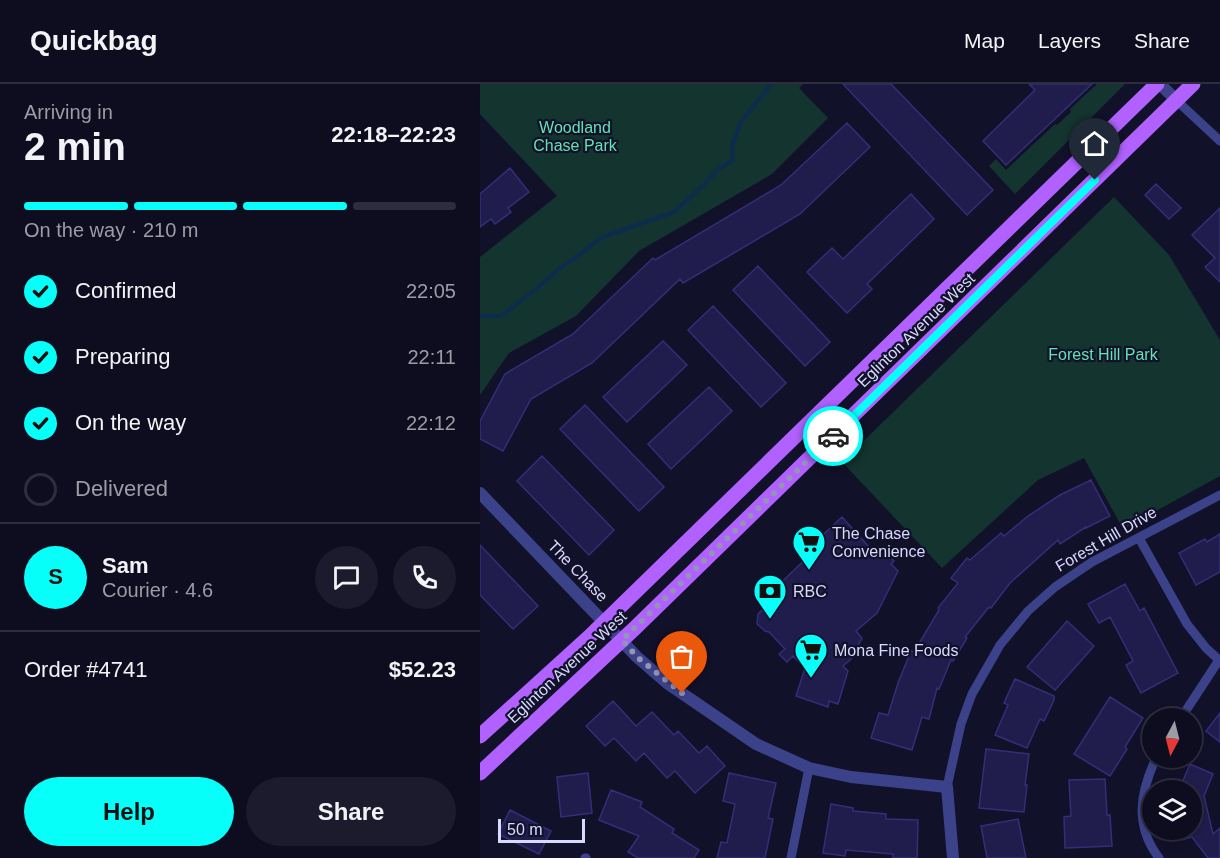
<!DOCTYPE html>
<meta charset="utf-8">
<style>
body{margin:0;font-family:Helvetica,sans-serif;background:#1c1b2d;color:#f1f3f6;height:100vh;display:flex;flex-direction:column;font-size:22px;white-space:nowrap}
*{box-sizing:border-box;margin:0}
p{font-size:20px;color:#9b9ca5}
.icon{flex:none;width:33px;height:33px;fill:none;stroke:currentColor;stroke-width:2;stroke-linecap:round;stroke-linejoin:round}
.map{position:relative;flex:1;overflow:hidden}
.drawer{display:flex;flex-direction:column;background:#0e0d20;width:480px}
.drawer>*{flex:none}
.needle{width:39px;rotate:187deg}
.tools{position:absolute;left:662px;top:624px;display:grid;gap:12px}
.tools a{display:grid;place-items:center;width:60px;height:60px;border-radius:50%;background:#0e0d20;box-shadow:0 3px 9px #0003,0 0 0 2px #2e2d3e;font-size:30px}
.scale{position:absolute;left:18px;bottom:15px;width:87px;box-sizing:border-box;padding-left:6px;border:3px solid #dadaff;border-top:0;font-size:16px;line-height:21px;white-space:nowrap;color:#dadaff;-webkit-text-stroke:4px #12112a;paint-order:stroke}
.pin{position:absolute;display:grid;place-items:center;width:51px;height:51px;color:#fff;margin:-62px -26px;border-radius:50% 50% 50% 0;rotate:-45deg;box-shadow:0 0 6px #0007}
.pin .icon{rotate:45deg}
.courier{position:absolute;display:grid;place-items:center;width:60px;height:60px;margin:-30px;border:4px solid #06fff9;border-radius:50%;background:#fff;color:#222;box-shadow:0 2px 8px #0007}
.head em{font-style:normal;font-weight:600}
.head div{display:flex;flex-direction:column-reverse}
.head{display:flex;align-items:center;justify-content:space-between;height:102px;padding:0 24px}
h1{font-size:39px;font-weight:600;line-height:45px}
.bar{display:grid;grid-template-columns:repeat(4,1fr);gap:9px 6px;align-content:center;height:72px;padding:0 24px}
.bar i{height:8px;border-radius:4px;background:#2e2d3e}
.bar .current{background:#06fff9}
.bar p{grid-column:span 4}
.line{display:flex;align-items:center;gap:15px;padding:0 24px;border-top:2px solid #2e2d3e}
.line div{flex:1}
.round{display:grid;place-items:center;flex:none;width:63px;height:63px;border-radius:32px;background:#1c1b2d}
ol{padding:0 24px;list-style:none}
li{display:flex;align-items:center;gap:18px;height:66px}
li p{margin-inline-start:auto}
li .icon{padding:6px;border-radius:50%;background:#06fff9;color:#111;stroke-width:4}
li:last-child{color:#9b9ca5}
li i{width:33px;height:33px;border:3px solid #2e2d3e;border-radius:50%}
.action{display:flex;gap:12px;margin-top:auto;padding:12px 24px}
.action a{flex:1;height:69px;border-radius:36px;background:#06fff9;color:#111;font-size:24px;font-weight:600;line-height:69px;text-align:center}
.action a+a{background:#1c1b2d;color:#f1f3f6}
header{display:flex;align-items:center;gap:36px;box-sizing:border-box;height:84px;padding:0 30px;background:#0e0d20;border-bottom:2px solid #2e2d3e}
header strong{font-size:28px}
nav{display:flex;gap:33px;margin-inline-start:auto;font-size:21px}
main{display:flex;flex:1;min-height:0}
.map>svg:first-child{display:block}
</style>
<header>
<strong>Quickbag</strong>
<nav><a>Map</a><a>Layers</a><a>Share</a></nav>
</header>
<main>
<section class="drawer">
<div class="head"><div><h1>2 min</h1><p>Arriving in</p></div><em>22:18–22:23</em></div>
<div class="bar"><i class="current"></i><i class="current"></i><i class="current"></i><i></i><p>On the way · 210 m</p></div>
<ol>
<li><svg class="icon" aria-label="check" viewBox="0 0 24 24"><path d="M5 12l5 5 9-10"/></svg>Confirmed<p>22:05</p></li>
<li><svg class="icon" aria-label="check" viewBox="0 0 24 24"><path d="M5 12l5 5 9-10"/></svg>Preparing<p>22:11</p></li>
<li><svg class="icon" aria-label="check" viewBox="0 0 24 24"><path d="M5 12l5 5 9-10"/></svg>On the way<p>22:12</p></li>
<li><i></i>Delivered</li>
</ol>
<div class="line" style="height:108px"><b class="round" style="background:#06fff9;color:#111">S</b><div><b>Sam</b><p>Courier · 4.6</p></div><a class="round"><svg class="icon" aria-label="chat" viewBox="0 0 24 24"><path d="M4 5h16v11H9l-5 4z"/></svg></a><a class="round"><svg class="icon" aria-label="phone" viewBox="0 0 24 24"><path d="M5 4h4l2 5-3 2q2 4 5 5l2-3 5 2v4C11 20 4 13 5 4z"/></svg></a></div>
<div class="line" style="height:78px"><div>Order #4741</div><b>$52.23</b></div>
<div class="action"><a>Help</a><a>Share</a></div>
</section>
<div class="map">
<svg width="740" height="774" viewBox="0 0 740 774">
<rect width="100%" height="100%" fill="#12112a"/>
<!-- green -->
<path fill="#13342f" d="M0,0H323L319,4L348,34L292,90L159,167L96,232L29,269L0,311V173L77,112L0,30Z
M617,0H645L535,110L509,82L516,75L526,86L575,40L577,41L591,28L590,25Z
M634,113L689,171L740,256V392L643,445L604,374L558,396L462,484L362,378Z"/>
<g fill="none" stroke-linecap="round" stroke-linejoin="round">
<!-- stream -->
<path stroke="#0c2c4d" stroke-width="4" d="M0,232H21L56,205L79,185L123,153L194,128L225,100L237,86L253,76L252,62L260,39L291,0"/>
</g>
<!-- building -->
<path fill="#201c4c" stroke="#342e78" stroke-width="1.5" d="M363,0H411L513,106L487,131Z
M549,0H612L526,81L503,57L555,6Z
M367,39L390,63L320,130L203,199L200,195L112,279L51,315L23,367L0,355V337L25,290L93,250L173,174L175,176L301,101Z
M30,84L49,108L28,124L31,128L15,140L11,135L0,143V110Z
M676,100L701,124L689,135L665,111Z
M431,110L454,135L387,200L392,205L367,229L327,188L352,164L363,175Z
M740,124V198L725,183L735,174L712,151Z
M278,182L350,258L325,282L253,206Z
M233,222L306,299L281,323L208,246Z
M183,257L207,281L147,338L123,313Z
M229,303L252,327L191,385L168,360Z
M105,321L184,403L159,427L80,345Z
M62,372L134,446L109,471L37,397Z
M611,396L630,432L606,444V443L580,460L578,456L530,499L511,524L509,523L485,553L487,554L473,577L471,576L459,605L457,604L449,635L442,633L432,666L391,654L399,629L408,631L418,599L431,567L434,568L459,526L458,524L478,499L471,494L487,474L490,476L521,449L524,452L548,432L580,411Z
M362,433L399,474L405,468L414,477L411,480L418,487L397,529L376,547L382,554L371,575L363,582L368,587L358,620L349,617L348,623L316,612L325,584L313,572L307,578L299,570L305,565L289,548L285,547L277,540L278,530L289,519L285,514L334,467L330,463Z
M740,450V488L716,501L699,469L725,455L727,458Z
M0,461L58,522L33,545L0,511Z
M645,500L660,527L664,524L698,589L661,609L646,581L653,577L630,533L619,539L608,520Z
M587,537L614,562L575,606L547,583Z
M535,595L574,612V616L564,637L560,635L547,664L515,651L528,621L524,619Z
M630,613L663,634L645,663L647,665L630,692L594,670Z
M133,617L156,642L172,628L194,651L198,647L219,669L227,662L245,682L215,709L195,687L187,694L164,669L156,677L134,654L125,662L106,642Z
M740,629V658L726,647Z
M506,665L549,670L545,701H547L544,728L499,724Z
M710,680L733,690L724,712L733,750L740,744V774H728L712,753L701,756L699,746H711V706H699Z
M108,689L112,729L81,733L77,693Z
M249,689L296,699L288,734L293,735L285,774H237L241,758L247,759L255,720L243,717Z
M625,695L627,731H630L632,762L585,764L584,733L591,732L589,696Z
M131,706L162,718L160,723L194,745L192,749L219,766L214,774H158L148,768L159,752L119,736Z
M351,720L373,724V727L406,730V735L438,736L437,774H413V770L366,766L365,772L343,769Z
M30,726L71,747L59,770L18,750Z
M538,735L546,774H507L501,742Z"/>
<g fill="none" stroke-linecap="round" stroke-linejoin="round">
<!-- minor -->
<path stroke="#3b428a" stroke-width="9" d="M696,16L740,57
M659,454L707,540L726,564L740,577
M701,634L739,576
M676,674C660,709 654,741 679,774
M467,703L481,640L492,610L520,561L548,527L575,503L612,478L740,411
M105,774H106
M311,774L329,684"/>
<!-- tertiary -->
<path stroke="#3b428a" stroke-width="12" d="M680,0L696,16
M0,409L157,573L187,599L276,660L329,684L371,693L467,703L473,774"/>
<!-- primary -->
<path stroke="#b061ff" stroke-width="15" d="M0,652L109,553L677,0
M0,689L155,544L713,0"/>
</g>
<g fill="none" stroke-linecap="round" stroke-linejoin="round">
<!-- done -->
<path stroke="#9494b4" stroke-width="6" stroke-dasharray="0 10.8" d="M202,609L157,573L142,556L353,352"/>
<!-- route -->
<path stroke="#06fff9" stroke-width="8" d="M353,352L615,96"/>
</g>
<!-- icons -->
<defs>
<g id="supermarket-pin" transform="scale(1.725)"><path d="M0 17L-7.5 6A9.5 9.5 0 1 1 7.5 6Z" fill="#06fff9" stroke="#12112a"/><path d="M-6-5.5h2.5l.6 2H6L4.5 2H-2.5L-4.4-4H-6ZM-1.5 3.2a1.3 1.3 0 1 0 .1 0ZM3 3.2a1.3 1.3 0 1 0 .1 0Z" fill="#111"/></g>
<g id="bank-pin" transform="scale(1.725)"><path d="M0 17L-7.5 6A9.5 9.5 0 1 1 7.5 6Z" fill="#06fff9" stroke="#12112a"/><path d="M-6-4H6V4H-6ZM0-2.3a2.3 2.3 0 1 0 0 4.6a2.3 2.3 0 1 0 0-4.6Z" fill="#111"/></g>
</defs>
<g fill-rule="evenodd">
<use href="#supermarket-pin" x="329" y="458"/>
<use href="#bank-pin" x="290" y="507"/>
<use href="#supermarket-pin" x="331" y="566"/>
</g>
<g text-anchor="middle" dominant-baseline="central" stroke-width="4.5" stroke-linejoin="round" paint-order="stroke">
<!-- park labels -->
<g font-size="16" fill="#63e2b2" stroke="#12112a">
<text x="95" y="43">Woodland<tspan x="95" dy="18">Chase Park</tspan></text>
<text x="623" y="270">Forest Hill Park</text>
</g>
<!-- street labels -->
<g font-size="16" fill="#dadaff" stroke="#12112a">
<text transform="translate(436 246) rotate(-44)">Eglinton Avenue West</text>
<text transform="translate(626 455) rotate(-30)">Forest Hill Drive</text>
<text transform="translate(98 487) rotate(46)">The Chase</text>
<text transform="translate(87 583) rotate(-43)">Eglinton Avenue West</text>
</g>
<!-- poi labels -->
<g font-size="16" fill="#dadaff" stroke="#12112a" text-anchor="start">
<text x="352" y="449">The Chase<tspan x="352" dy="18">Convenience</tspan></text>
<text x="313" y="507">RBC</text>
<text x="354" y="566">Mona Fine Foods</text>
</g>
</g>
</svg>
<div class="tools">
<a><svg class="needle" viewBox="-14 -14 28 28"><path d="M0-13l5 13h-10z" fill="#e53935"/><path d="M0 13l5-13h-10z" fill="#9b9ca5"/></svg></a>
<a><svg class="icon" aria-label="layers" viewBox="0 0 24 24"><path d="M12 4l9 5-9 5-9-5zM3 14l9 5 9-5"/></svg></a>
</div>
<div class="scale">50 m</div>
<div class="pin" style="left:202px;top:609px;background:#ea580c"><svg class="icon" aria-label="bag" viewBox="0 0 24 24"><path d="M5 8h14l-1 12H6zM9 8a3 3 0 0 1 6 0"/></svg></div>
<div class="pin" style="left:615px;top:96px;background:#1f2937"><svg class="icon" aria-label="home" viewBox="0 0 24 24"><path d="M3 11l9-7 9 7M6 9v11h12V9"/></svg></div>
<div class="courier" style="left:353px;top:352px"><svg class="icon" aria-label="car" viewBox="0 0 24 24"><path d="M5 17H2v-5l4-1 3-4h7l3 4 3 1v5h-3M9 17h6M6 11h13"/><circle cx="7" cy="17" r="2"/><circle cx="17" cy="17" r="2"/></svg></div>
</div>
</main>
